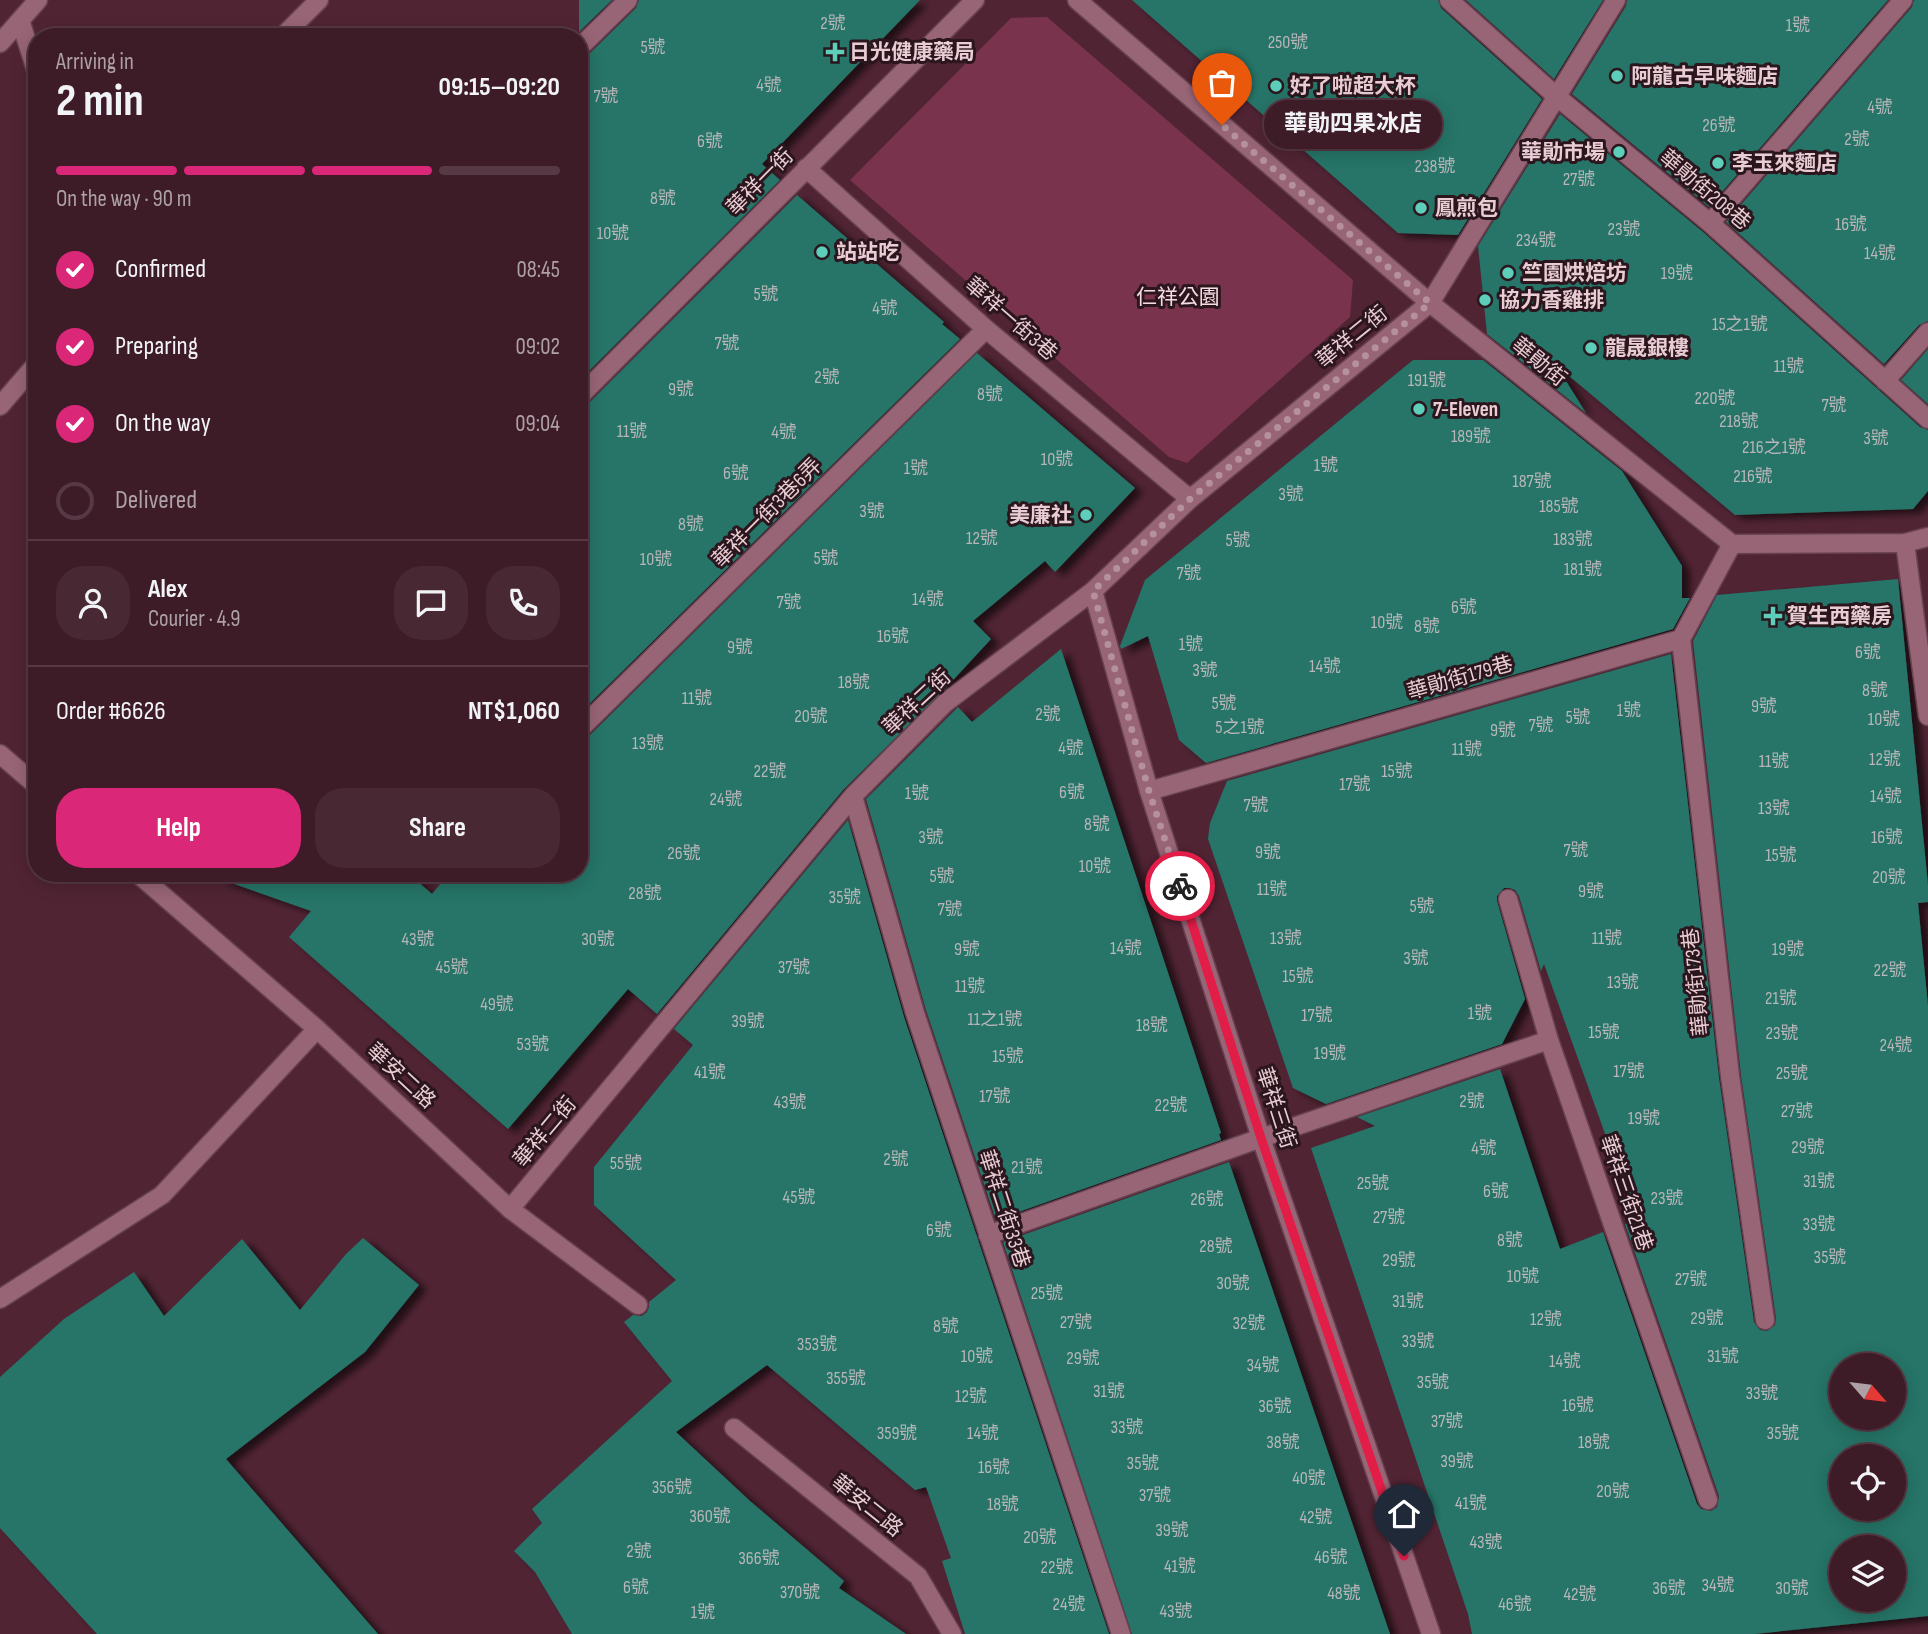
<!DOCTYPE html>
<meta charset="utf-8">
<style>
body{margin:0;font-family:"Sofia Sans Condensed","Noto Sans TC",sans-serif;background:#482833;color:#f1f3f6;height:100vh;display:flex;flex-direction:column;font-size:26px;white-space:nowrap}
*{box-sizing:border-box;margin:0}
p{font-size:23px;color:#ada1a7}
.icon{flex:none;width:38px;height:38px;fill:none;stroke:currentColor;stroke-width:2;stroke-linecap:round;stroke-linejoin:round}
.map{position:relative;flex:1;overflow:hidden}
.details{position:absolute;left:28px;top:28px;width:560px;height:854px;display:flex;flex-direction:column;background:#3d1b27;border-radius:28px;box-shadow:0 4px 18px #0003,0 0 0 2px #563944}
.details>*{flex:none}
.needle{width:46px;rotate:118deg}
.tools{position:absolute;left:1829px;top:1353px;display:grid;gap:14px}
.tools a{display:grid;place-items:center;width:77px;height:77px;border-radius:50%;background:#3d1b27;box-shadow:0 4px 18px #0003,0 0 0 2px #563944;font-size:35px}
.pin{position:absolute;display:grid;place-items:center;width:60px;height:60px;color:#fff;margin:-72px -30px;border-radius:50% 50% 50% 0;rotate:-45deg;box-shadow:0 0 7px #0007}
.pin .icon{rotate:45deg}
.courier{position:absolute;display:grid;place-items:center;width:70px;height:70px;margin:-35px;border:5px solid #e11d48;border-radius:50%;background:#fff;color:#222;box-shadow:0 2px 9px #0007}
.bubble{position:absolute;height:49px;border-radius:24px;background:#3d1b27;box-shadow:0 4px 18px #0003,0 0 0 2px #563944;font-size:23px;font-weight:700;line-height:49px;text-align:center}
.overview em{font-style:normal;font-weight:700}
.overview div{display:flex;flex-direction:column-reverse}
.overview{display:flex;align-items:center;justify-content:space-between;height:119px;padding:0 28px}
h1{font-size:46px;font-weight:700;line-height:52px}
.bar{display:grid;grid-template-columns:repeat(4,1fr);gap:10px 7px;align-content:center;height:84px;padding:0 28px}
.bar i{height:9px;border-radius:5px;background:#563944}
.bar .current{background:#db2777}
.bar p{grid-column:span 4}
.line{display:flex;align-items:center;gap:18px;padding:0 28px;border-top:2px solid #563944}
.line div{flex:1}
.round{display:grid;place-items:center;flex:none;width:74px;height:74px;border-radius:28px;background:#482833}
ol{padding:0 28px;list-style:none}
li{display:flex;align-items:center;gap:21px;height:77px}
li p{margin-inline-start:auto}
li .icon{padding:7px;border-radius:50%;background:#db2777;color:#fff;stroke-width:4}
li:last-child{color:#ada1a7}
li i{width:38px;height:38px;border:4px solid #563944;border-radius:50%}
.primary-button{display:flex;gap:14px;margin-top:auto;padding:14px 28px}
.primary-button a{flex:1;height:80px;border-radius:28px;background:#db2777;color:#fff;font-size:28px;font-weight:700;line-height:80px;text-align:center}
.primary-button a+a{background:#482833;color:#f1f3f6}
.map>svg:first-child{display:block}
</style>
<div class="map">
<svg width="1928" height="1634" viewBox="0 0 1928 1634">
<defs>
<filter id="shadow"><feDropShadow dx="8" dy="4.5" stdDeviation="3.5" flood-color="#0009"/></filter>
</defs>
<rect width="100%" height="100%" fill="#512434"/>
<!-- green -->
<path fill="#79334d" d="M1047,17L1353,280L1350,317L1187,463L1169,457L850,180L1011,18Z"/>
<!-- building -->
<path fill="#257567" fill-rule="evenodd" filter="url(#shadow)" d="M579,0H612L579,32Z
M639,0H920L762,164L780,180L579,381V59L587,56L636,8Z
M1132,0H1438L1441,8L1542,99L1458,235L1398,233Z
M1466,0H1603L1554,79Z
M1627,0H1888L1709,207L1572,94L1626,6Z
M1914,0H1928V321L1919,325L1884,364L1726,222L1912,7Z
M1560,114L1703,232L1920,427L1928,430V491L1913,509L1735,515L1556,365L1586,413L1487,334L1478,246Z
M797,195L944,322L942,324L960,339L579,714V408L587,405Z
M1928,349V404L1901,380Z
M977,353L1135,488L1055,572L1045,561L973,621L991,639L943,691L844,789L657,1014L628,989L508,1129L289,937L311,911L220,879L221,873H408L432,894L449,873H579V741L587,738Z
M1413,360H1483L1622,471L1682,566V598H1690L1673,629L1206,763L1179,740L1148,636L1121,649L1120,646L1145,580Z
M1898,579L1928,885V902L1918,903L1928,1006V1616L1754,1634H1472L1468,1614L1311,1148L1375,1126L1357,1117L1500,1069L1560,1249L1603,1232L1697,1504L1701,1509L1711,1511L1717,1507L1719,1496L1625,1224L1636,1220L1544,964L1541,971L1519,896L1515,890L1510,888H1504L1497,896V901L1525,999L1502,1044L1326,1104L1293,1088L1208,839L1210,823L1227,781L1671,654L1719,1078L1754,1322L1760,1330L1767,1331L1775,1325L1776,1318L1741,1075L1693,641L1717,595ZM1841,1365H1894V1418H1841ZM1841,1456H1894V1508H1841ZM1841,1547H1894V1600H1841Z
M1061,649L1221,1133L1219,1134L1221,1140L996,1220L926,1010L866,799L958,707L972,722Z
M848,820L904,1017L1109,1634H965L942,1561L951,1558L926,1487L915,1490L767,1365L676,1432L750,1501L844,1581L839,1588L906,1634H572L535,1572L514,1551L542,1523L532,1509L672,1381L624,1322L633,1315L642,1316L647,1312L649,1307V1302L676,1280L594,1205V1167L693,1045L674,1029Z
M1229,1162L1390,1634H1132L1003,1242Z
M363,1238L419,1285L365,1352L226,1459L378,1634H97L0,1528V1377L64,1319L134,1272L164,1316L242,1239L300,1310L346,1254Z"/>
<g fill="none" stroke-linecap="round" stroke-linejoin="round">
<!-- lane casing -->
<g stroke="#674150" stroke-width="21">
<path id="lane" d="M1449,0L1556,96L1710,223L1928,419
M20,20L37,73
M282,37L319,0
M0,43L38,0
M579,48L628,0
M806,168L986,329L1190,499
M1710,223L1903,0
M1430,303L1616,0
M1885,381L1928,332
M579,397L975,0
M0,406L37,363
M1905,543L1928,716
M1681,639L1730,1076L1765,1320
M579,730L986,329
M1149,791L1681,639L1732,544
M853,796L915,1013L1121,1634
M1508,899L1549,1040L1708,1500
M510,1209L853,796L945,703L1093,591
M988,1235L1261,1138L1549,1040
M0,1299L162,1195L317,1029
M734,1428L918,1576L952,1634"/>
</g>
<!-- street casing -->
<g stroke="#674150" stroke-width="21">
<path id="street" d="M1077,0L1430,303L1732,544L1905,543L1928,537
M1430,303L1190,499L1093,591L1149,791L1261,1138L1431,1634
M0,754L37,786
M137,873L317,1029L510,1209L638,1305"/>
</g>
<!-- lane -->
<use href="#lane" stroke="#986576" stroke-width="18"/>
<!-- street -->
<use href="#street" stroke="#986576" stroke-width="18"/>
</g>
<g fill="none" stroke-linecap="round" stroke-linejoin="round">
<!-- done -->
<path stroke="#b4919c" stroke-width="7" stroke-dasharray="0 12.6" d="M1180,886L1149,791L1093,591L1190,499L1430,303L1222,125"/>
<!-- route -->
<path stroke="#e11d48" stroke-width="9" d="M1180,886L1261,1138L1404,1556"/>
</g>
<!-- markers -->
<g fill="#5dceb9" stroke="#2a161c" stroke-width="2.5">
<path d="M831.5 41.5h7v7h7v7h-7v7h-7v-7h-7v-7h7z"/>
<circle cx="1617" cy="76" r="7"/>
<circle cx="1276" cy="86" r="7"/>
<circle cx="1619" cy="152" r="7"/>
<circle cx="1718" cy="163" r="7"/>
<circle cx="1421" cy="208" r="7"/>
<circle cx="822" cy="252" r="7"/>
<circle cx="1508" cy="273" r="7"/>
<circle cx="1485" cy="300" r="7"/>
<circle cx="1591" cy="348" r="7"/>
<circle cx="1419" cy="409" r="7"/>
<circle cx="1086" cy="515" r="7"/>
<path d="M1769.5 605.5h7v7h7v7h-7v7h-7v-7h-7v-7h7z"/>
</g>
<g text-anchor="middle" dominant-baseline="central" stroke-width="6" stroke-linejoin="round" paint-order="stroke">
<!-- number labels -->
<g font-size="18" fill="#b8b6b9">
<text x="833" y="23">2號</text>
<text x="1798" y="25">1號</text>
<text x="1288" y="42">250號</text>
<text x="653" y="47">5號</text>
<text x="769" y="85">4號</text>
<text x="606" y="96">7號</text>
<text x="1880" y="107">4號</text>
<text x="1719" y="125">26號</text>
<text x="1857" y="139">2號</text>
<text x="710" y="141">6號</text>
<text x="1435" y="166">238號</text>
<text x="1579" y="179">27號</text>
<text x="663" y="198">8號</text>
<text x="1851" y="224">16號</text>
<text x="1624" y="229">23號</text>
<text x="613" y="233">10號</text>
<text x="1536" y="240">234號</text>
<text x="1880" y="253">14號</text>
<text x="1677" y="273">19號</text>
<text x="766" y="294">5號</text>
<text x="885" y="308">4號</text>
<text x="1740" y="324">15之1號</text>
<text x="727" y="343">7號</text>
<text x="1789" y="366">11號</text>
<text x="827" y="377">2號</text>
<text x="1427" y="380">191號</text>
<text x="681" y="389">9號</text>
<text x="990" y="394">8號</text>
<text x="1715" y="398">220號</text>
<text x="1834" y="405">7號</text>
<text x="1739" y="421">218號</text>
<text x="632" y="431">11號</text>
<text x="784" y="432">4號</text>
<text x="1471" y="436">189號</text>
<text x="1876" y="438">3號</text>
<text x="1774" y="447">216之1號</text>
<text x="1057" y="459">10號</text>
<text x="1326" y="465">1號</text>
<text x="916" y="468">1號</text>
<text x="736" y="473">6號</text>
<text x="1753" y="476">216號</text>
<text x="1532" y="481">187號</text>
<text x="1291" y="494">3號</text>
<text x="1559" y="506">185號</text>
<text x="872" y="511">3號</text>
<text x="691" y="524">8號</text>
<text x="982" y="538">12號</text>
<text x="1573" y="539">183號</text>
<text x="1238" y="540">5號</text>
<text x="826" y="558">5號</text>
<text x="656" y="559">10號</text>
<text x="1583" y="569">181號</text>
<text x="1189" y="573">7號</text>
<text x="928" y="599">14號</text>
<text x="789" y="602">7號</text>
<text x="1464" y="607">6號</text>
<text x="1387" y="622">10號</text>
<text x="1427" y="626">8號</text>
<text x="893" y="636">16號</text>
<text x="1191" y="644">1號</text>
<text x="740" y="647">9號</text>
<text x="1868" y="652">6號</text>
<text x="1325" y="666">14號</text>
<text x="1205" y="670">3號</text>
<text x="854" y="682">18號</text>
<text x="1875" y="690">8號</text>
<text x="697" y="698">11號</text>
<text x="1224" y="703">5號</text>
<text x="1764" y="706">9號</text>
<text x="1629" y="710">1號</text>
<text x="1048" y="714">2號</text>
<text x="811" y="716">20號</text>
<text x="1578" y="717">5號</text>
<text x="1884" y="719">10號</text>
<text x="1541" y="725">7號</text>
<text x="1240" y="727">5之1號</text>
<text x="1503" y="730">9號</text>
<text x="648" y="743">13號</text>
<text x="1071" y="748">4號</text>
<text x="1467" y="749">11號</text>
<text x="1885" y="759">12號</text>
<text x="1774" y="761">11號</text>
<text x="770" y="771">22號</text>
<text x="1397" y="771">15號</text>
<text x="1355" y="784">17號</text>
<text x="1072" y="792">6號</text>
<text x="917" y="793">1號</text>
<text x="1886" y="796">14號</text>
<text x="726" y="799">24號</text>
<text x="1256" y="805">7號</text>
<text x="1774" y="808">13號</text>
<text x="1097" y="824">8號</text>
<text x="931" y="837">3號</text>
<text x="1887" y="837">16號</text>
<text x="1576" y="850">7號</text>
<text x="1268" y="852">9號</text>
<text x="684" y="853">26號</text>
<text x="1781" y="855">15號</text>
<text x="1095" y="866">10號</text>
<text x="942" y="876">5號</text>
<text x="1889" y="877">20號</text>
<text x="1272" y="889">11號</text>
<text x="1591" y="891">9號</text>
<text x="645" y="893">28號</text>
<text x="845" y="897">35號</text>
<text x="1422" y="906">5號</text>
<text x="950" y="909">7號</text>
<text x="1286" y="938">13號</text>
<text x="1607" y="938">11號</text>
<text x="418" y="939">43號</text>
<text x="598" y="939">30號</text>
<text x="1126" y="948">14號</text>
<text x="967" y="949">9號</text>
<text x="1788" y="949">19號</text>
<text x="1416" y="958">3號</text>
<text x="452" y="967">45號</text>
<text x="794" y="967">37號</text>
<text x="1890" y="970">22號</text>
<text x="1298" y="976">15號</text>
<text x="1623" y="982">13號</text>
<text x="970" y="986">11號</text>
<text x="1781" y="998">21號</text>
<text x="497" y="1004">49號</text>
<text x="1480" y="1013">1號</text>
<text x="1317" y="1015">17號</text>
<text x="995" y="1019">11之1號</text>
<text x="748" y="1021">39號</text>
<text x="1152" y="1025">18號</text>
<text x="1604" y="1032">15號</text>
<text x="1782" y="1033">23號</text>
<text x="533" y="1044">53號</text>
<text x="1896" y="1045">24號</text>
<text x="1330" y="1053">19號</text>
<text x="1008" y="1056">15號</text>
<text x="1629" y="1071">17號</text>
<text x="710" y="1072">41號</text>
<text x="1792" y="1073">25號</text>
<text x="995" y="1096">17號</text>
<text x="1472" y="1101">2號</text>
<text x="790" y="1102">43號</text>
<text x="1171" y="1105">22號</text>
<text x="1797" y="1111">27號</text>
<text x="1644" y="1118">19號</text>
<text x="1808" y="1147">29號</text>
<text x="1484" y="1148">4號</text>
<text x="896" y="1159">2號</text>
<text x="626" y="1163">55號</text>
<text x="1027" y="1167">21號</text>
<text x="1819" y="1181">31號</text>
<text x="1373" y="1183">25號</text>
<text x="1496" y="1191">6號</text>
<text x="799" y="1197">45號</text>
<text x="1667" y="1198">23號</text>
<text x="1207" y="1199">26號</text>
<text x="1389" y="1217">27號</text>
<text x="1819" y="1224">33號</text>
<text x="939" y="1230">6號</text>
<text x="1510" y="1240">8號</text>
<text x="1216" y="1246">28號</text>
<text x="1830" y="1257">35號</text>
<text x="1399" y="1260">29號</text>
<text x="1523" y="1276">10號</text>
<text x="1691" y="1279">27號</text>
<text x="1233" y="1283">30號</text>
<text x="1047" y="1293">25號</text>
<text x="1408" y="1301">31號</text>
<text x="1707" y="1318">29號</text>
<text x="1546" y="1319">12號</text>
<text x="1076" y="1322">27號</text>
<text x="1249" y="1323">32號</text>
<text x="946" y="1326">8號</text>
<text x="1418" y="1341">33號</text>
<text x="817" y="1344">353號</text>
<text x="977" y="1356">10號</text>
<text x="1723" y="1356">31號</text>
<text x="1083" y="1358">29號</text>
<text x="1565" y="1361">14號</text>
<text x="1263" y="1365">34號</text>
<text x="846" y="1378">355號</text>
<text x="1433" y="1382">35號</text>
<text x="1109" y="1391">31號</text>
<text x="1762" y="1393">33號</text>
<text x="971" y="1396">12號</text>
<text x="1578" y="1405">16號</text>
<text x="1275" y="1406">36號</text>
<text x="1447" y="1421">37號</text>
<text x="1127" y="1427">33號</text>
<text x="897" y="1433">359號</text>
<text x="983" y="1433">14號</text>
<text x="1783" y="1433">35號</text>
<text x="1283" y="1442">38號</text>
<text x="1594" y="1442">18號</text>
<text x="1457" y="1461">39號</text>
<text x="1143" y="1463">35號</text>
<text x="994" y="1467">16號</text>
<text x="1309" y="1478">40號</text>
<text x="672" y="1487">356號</text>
<text x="1613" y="1491">20號</text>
<text x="1155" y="1495">37號</text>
<text x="1471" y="1503">41號</text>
<text x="1003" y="1504">18號</text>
<text x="710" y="1516">360號</text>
<text x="1316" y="1517">42號</text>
<text x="1172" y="1530">39號</text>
<text x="1040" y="1537">20號</text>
<text x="1486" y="1542">43號</text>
<text x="639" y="1551">2號</text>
<text x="1331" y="1557">46號</text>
<text x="759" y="1558">366號</text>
<text x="1180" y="1566">41號</text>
<text x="1057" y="1567">22號</text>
<text x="1718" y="1585">34號</text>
<text x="636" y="1587">6號</text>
<text x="1669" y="1588">36號</text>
<text x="1792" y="1588">30號</text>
<text x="800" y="1592">370號</text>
<text x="1344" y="1593">48號</text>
<text x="1580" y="1594">42號</text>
<text x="1069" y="1604">24號</text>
<text x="1515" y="1604">46號</text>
<text x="1176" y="1611">43號</text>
<text x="703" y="1612">1號</text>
</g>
<!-- poi labels -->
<g font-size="21" font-weight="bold" fill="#e9ccd4" stroke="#2a161c" text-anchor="start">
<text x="849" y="52">日光健康藥局</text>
<text x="1631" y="76">阿龍古早味麵店</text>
<text x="1290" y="86">好了啦超大杯</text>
<text x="1605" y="152" text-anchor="end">華勛市場</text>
<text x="1732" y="163">李玉來麵店</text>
<text x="1435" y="208">鳳煎包</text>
<text x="836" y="252">站站吃</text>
<text x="1522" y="273">竺園烘焙坊</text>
<text x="1499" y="300">協力香雞排</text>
<text x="1605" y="348">龍晟銀樓</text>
<text x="1433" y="409">7-Eleven</text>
<text x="1072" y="515" text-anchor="end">美廉社</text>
<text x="1787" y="616">賀生西藥房</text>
</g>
<!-- street labels -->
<g font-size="21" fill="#e9ccd4" stroke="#2a161c">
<text transform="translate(760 182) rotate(-45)">華祥一街</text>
<text transform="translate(1705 190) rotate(40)">華勛街208巷</text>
<text transform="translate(1011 319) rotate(41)">華祥一街3巷</text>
<text transform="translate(1352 337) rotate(-39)">華祥二街</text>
<text transform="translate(1539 362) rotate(39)">華勛街</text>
<text transform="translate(767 513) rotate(-45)">華祥一街3巷6弄</text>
<text transform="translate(1460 678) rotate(-16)">華勛街179巷</text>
<text transform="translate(917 702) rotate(-43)">華祥二街</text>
<text transform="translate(1696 982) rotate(-96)">華勛街173巷</text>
<text transform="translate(401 1076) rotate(43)">華安二路</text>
<text transform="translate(1276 1108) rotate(72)">華祥三街</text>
<text transform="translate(545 1132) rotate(-50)">華祥二街</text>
<text transform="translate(1626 1193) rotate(71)">華祥三街21巷</text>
<text transform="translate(1004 1209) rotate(72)">華祥二街33巷</text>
<text transform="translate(867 1506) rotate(39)">華安二路</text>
</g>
<!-- park labels -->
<g font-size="21" fill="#f7dbe3" stroke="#2a161c">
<text x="1178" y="297">仁祥公園</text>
</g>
</g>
</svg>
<div class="tools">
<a><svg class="needle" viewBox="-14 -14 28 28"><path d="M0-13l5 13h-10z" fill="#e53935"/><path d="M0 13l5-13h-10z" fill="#ada1a7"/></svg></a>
<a><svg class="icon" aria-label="locate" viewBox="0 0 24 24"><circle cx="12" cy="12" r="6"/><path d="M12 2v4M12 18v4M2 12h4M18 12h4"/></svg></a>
<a><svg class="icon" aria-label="layers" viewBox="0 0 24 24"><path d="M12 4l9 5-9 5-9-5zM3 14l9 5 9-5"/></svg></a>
</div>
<div class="pin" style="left:1222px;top:125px;background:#ea580c"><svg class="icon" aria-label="bag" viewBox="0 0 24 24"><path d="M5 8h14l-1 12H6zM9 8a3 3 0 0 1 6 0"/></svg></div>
<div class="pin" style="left:1404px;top:1556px;background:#1f2937"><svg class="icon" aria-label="home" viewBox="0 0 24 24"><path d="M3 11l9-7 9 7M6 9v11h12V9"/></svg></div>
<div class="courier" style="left:1180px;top:886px"><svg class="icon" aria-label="bike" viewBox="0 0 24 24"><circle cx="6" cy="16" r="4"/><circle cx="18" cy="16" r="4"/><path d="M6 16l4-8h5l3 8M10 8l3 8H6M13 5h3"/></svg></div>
<div class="bubble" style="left:1264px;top:100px;width:178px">華勛四果冰店</div>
<section class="details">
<div class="overview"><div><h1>2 min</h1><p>Arriving in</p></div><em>09:15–09:20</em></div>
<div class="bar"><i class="current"></i><i class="current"></i><i class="current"></i><i></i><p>On the way · 90 m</p></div>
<ol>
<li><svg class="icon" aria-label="check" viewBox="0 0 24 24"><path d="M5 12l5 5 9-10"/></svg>Confirmed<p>08:45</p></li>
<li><svg class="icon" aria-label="check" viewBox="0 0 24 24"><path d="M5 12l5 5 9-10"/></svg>Preparing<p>09:02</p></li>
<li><svg class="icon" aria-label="check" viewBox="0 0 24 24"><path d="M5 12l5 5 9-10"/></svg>On the way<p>09:04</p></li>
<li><i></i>Delivered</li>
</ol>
<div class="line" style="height:126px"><a class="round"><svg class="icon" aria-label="person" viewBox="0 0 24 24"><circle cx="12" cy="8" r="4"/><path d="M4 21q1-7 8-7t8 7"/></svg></a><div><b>Alex</b><p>Courier · 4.9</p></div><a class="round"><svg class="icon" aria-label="chat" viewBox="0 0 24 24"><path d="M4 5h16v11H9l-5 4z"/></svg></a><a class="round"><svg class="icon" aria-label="phone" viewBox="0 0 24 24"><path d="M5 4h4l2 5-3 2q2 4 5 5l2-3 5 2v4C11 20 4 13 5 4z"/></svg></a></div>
<div class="line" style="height:91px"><div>Order #6626</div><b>NT$1,060</b></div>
<div class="primary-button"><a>Help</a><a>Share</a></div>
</section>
</div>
